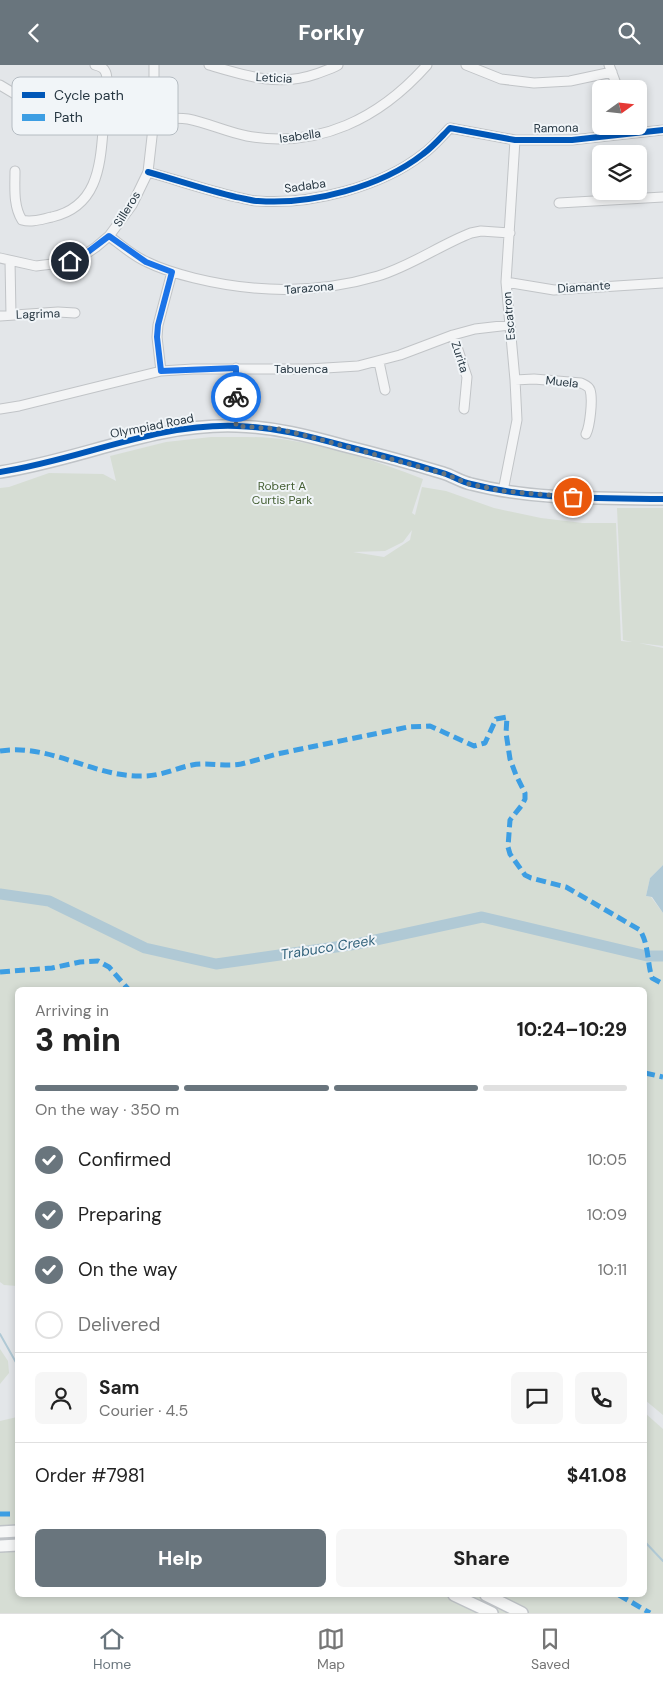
<!DOCTYPE html>
<meta charset="utf-8">
<style>
body{margin:0;font-family:"DM Sans",sans-serif;background:#f6f6f6;color:#222;height:100vh;display:flex;flex-direction:column;font-size:19px;white-space:nowrap}
*{box-sizing:border-box;margin:0}
p{font-size:16px;color:#767676}
.icon{flex:none;width:28px;height:28px;fill:none;stroke:currentColor;stroke-width:2;stroke-linecap:round;stroke-linejoin:round}
.map{position:relative;flex:1;overflow:hidden}
.drawer{position:absolute;left:15px;top:922px;width:632px;height:610px;display:flex;flex-direction:column;background:#fff;border-radius:8px;box-shadow:0 2px 8px #0003}
.drawer>*{flex:none}
.needle{width:32px;rotate:75deg}
.buttons{position:absolute;left:592px;top:15px;display:grid;gap:10px}
.buttons a{display:grid;place-items:center;width:55px;height:55px;border-radius:8px;background:#fff;box-shadow:0 2px 8px #0003;font-size:25px}
.pin{position:absolute;display:grid;place-items:center;width:42px;height:42px;color:#fff;margin:-21px;border:2px solid #fff;border-radius:50%;box-shadow:0 1px 5px #0007}
.courier{position:absolute;display:grid;place-items:center;width:50px;height:50px;margin:-25px;border:4px solid #1a73e8;border-radius:50%;background:#fff;color:#222;box-shadow:0 1px 6px #0007}
.summary em{font-style:normal;font-weight:800}
.summary div{display:flex;flex-direction:column-reverse}
.summary{display:flex;align-items:center;justify-content:space-between;height:85px;padding:0 20px}
h1{font-size:32px;font-weight:800;line-height:38px}
.bar{display:grid;grid-template-columns:repeat(4,1fr);gap:8px 5px;align-content:center;height:60px;padding:0 20px}
.bar i{height:6px;border-radius:4px;background:#e0e0e0}
.bar .current{background:#69757d}
.bar p{grid-column:span 4}
.line{display:flex;align-items:center;gap:12px;padding:0 20px;border-top:1px solid #e0e0e0}
.line div{flex:1}
.round{display:grid;place-items:center;flex:none;width:52px;height:52px;border-radius:8px;background:#f6f6f6}
ol{padding:0 20px;list-style:none}
li{display:flex;align-items:center;gap:15px;height:55px}
li p{margin-inline-start:auto}
li .icon{padding:5px;border-radius:50%;background:#69757d;color:#fff;stroke-width:4}
li:last-child{color:#767676}
li i{width:28px;height:28px;border:2px solid #e0e0e0;border-radius:50%}
.primary-button{display:flex;gap:10px;margin-top:auto;padding:10px 20px}
.primary-button a{flex:1;height:58px;border-radius:8px;background:#69757d;color:#fff;font-size:20px;font-weight:800;line-height:58px;text-align:center}
.primary-button a+a{background:#f6f6f6;color:#222}
header{display:flex;justify-content:space-between;align-items:center;height:65px;padding:0 20px;background:#69757d;color:#fff;font-size:22px;font-weight:800}
.dock{display:flex;justify-content:space-around;align-items:center;height:70px;border-top:1px solid #e0e0e0;background:#fff;font-size:14px;color:#767676}
.dock a{display:grid;justify-items:center;gap:2px}
.dock .current{color:#69757d}
.map>svg:first-child{display:block}
</style>
<header><svg class="icon" aria-label="back" viewBox="0 0 24 24"><path d="M15 5l-7 7 7 7"/></svg>Forkly<svg class="icon" aria-label="search" viewBox="0 0 24 24"><circle cx="10" cy="10" r="6"/><path d="M15 15l6 6"/></svg></header>
<div class="map">
<svg width="663" height="1548" viewBox="0 0 663 1548">
<rect width="100%" height="100%" fill="#e3e6e9"/>
<!-- green -->
<path fill="#d6ddd4" fill-rule="evenodd" d="M211,372C237,372 263,371 288,375C334,382 380,397 423,414L412,448L415,450L422,422L446,426L494,443L541,453L583,458H616L621,576L632,577L623,575L617,443H663V581L639,578L663,583V800L650,813L646,831L651,832L663,848V1350L645,1335V925H18L17,1221L4,1220L0,1217V423L9,422L49,408L103,409L116,416L110,391L166,377ZM412,465L410,475L384,492L353,487L385,486L403,477Z
M0,1284L8,1296L9,1308L0,1319Z
M645,1348L663,1364V1548H0V1356L17,1352L18,1530H645Z"/>
<!-- water -->
<path fill="#b0c9d5" d="M663,800V848L652,832L646,831L650,813Z"/>
<g fill="none" stroke-linecap="round" stroke-linejoin="round">
<!-- stream -->
<path stroke="#b0c9d5" stroke-width="2" d="M0,1269L18,1301
M645,1477L663,1496"/>
<!-- river -->
<path stroke="#b0c9d5" stroke-width="11" d="M0,829L49,836L145,883L216,899L357,879L482,852L647,891H663"/>
<!-- minor casing -->
<g stroke="#c1c4c7" stroke-width="11">
<path id="minor" d="M209,0C246,11 279,22 316,9C324,6 331,4 338,0
M466,0L501,14L534,18L570,16L612,7
M609,0L618,24
M0,20L40,44L71,52L104,57
M154,54C164,54 177,52 188,54C208,58 227,67 247,71C319,84 380,53 427,0
M15,106C15,122 13,141 22,155C32,158 42,154 52,152C96,142 100,104 103,66C104,49 106,33 107,16C107,6 104,2 95,0
M148,107C177,115 206,125 236,132C243,133 251,136 258,136C311,140 381,122 423,89C433,82 442,71 450,63L515,75H572L663,65
M559,138L663,132
M109,171C121,180 133,191 147,197C161,204 178,209 194,213C255,228 317,229 378,211C411,201 440,180 471,168L481,166L510,168
M0,193L36,201L60,198L80,193L96,182L109,171L132,140L148,107L154,54V0
M10,196L11,250
M506,217L554,225L663,218
M0,251L58,247L75,248
M453,270L467,312L464,344
M379,297L385,325
M161,306L157,272L158,260L172,207
M515,315L534,314L581,318C585,320 589,321 590,325C593,334 590,361 586,369
M0,344L19,341L161,306L193,304H309L358,301L400,290L453,270L475,264L510,260
M236,361V303
M503,426L517,355L515,315L506,217L515,75"/>
</g>
<!-- major casing -->
<g stroke="#bfc3c7" stroke-width="14">
<path id="major" d="M0,407C80,395 155,358 237,361C274,362 309,371 345,381C377,389 410,398 443,408C453,411 461,417 471,419C533,435 599,433 663,434
M0,1467L18,1466
M0,1481L18,1480
M454,1530L492,1548
M486,1530L522,1548"/>
</g>
<!-- minor -->
<use href="#minor" stroke="#f3f4f5" stroke-width="9"/>
<!-- major -->
<use href="#major" stroke="#f6f7f7" stroke-width="11"/>
<!-- quiet -->
<path stroke="#3d9ee3" stroke-width="5" stroke-dasharray="10 5" stroke-linecap="butt" d="M0,686C51,678 94,713 144,711C161,711 176,703 192,700C209,697 225,702 241,699C255,696 268,691 282,688C324,679 366,671 408,662L430,661L474,681L485,678L496,654L507,652L506,668L510,694L516,710L525,728V734L522,740L510,755L508,782L510,789L525,810L531,813L566,822L640,865C649,880 647,897 652,913L663,919
M0,907L52,903L80,897L98,896L109,902L129,925
M645,1008L663,1012
M0,1449H18
M619,1530L650,1548"/>
<!-- cycleway casing -->
<g stroke="#f1f5f8" stroke-width="9">
<path id="cycleway" d="M148,107C177,115 206,125 236,132C243,133 251,136 258,136C311,140 381,122 423,89C433,82 442,71 450,63L515,75H572L663,65
M0,407C80,395 155,358 237,361C274,362 309,371 345,381C377,389 410,398 443,408C453,411 461,417 471,419C533,435 599,433 663,434"/>
</g>
<!-- cycleway -->
<use href="#cycleway" stroke="#0057b8" stroke-width="6"/>
</g>
<g fill="none" stroke-linecap="round" stroke-linejoin="round">
<!-- done -->
<path stroke="#69757d" stroke-width="5" stroke-dasharray="0 9" d="M236,332V361L279,364L315,373L445,409L469,419L503,426L573,432"/>
<!-- route -->
<path stroke="#1a73e8" stroke-width="6" d="M70,196L80,193L109,171L146,197L172,207L158,260L157,272L161,306L236,303V332"/>
</g>
<g text-anchor="middle" dominant-baseline="central" stroke-width="4" stroke-linejoin="round" paint-order="stroke">
<!-- street labels -->
<g font-size="12" fill="#283843" stroke="#f1f5f8">
<text transform="translate(274 13) rotate(3)">Leticia</text>
<text transform="translate(556 63) rotate(-1)">Ramona</text>
<text transform="translate(300 71) rotate(-8)">Isabella</text>
<text transform="translate(305 121) rotate(-8)">Sadaba</text>
<text transform="translate(127 144) rotate(-58)">Silleros</text>
<text transform="translate(584 222) rotate(-4)">Diamante</text>
<text transform="translate(309 223) rotate(-5)">Tarazona</text>
<text transform="translate(38 249) rotate(-2)">Lagrima</text>
<text transform="translate(509 251) rotate(-95)">Escatron</text>
<text transform="translate(460 292) rotate(72)">Zurita</text>
<text x="301" y="304">Tabuenca</text>
<text transform="translate(562 317) rotate(6)">Muela</text>
<text transform="translate(152 361) rotate(-11)">Olympiad Road</text>
</g>
<!-- park labels -->
<g font-size="12" fill="#466035" stroke="#f1f5f8">
<text x="282" y="421">Robert A<tspan x="282" dy="14">Curtis Park</tspan></text>
</g>
<!-- water labels -->
<g font-size="14" font-style="italic" fill="#30617a" stroke="#f1f5f8">
<text transform="translate(328 882) rotate(-9)">Trabuco Creek</text>
</g>
</g>
<!-- legend -->
<rect x="12" y="12" width="166" height="58" rx="8" fill="#f1f5f8" stroke="#b5bcc2" stroke-width="1"/>
<rect x="22" y="27" width="23" height="6" fill="#0057b8"/>
<rect x="22" y="49" width="23" height="7" fill="#3d9ee3"/>
<g font-size="14" fill="#283843">
<text x="54" y="35">Cycle path</text>
<text x="54" y="57">Path</text>
</g>
</svg>
<div class="buttons">
<a><svg class="needle" viewBox="-14 -14 28 28"><path d="M0-13l5 13h-10z" fill="#e53935"/><path d="M0 13l5-13h-10z" fill="#767676"/></svg></a>
<a><svg class="icon" aria-label="layers" viewBox="0 0 24 24"><path d="M12 4l9 5-9 5-9-5zM3 14l9 5 9-5"/></svg></a>
</div>
<div class="pin" style="left:573px;top:432px;background:#ea580c"><svg class="icon" aria-label="bag" viewBox="0 0 24 24"><path d="M5 8h14l-1 12H6zM9 8a3 3 0 0 1 6 0"/></svg></div>
<div class="pin" style="left:70px;top:196px;background:#1f2937"><svg class="icon" aria-label="home" viewBox="0 0 24 24"><path d="M3 11l9-7 9 7M6 9v11h12V9"/></svg></div>
<div class="courier" style="left:236px;top:332px"><svg class="icon" aria-label="bike" viewBox="0 0 24 24"><circle cx="6" cy="16" r="4"/><circle cx="18" cy="16" r="4"/><path d="M6 16l4-8h5l3 8M10 8l3 8H6M13 5h3"/></svg></div>
<section class="drawer">
<div class="summary"><div><h1>3 min</h1><p>Arriving in</p></div><em>10:24–10:29</em></div>
<div class="bar"><i class="current"></i><i class="current"></i><i class="current"></i><i></i><p>On the way · 350 m</p></div>
<ol>
<li><svg class="icon" aria-label="check" viewBox="0 0 24 24"><path d="M5 12l5 5 9-10"/></svg>Confirmed<p>10:05</p></li>
<li><svg class="icon" aria-label="check" viewBox="0 0 24 24"><path d="M5 12l5 5 9-10"/></svg>Preparing<p>10:09</p></li>
<li><svg class="icon" aria-label="check" viewBox="0 0 24 24"><path d="M5 12l5 5 9-10"/></svg>On the way<p>10:11</p></li>
<li><i></i>Delivered</li>
</ol>
<div class="line" style="height:90px"><a class="round"><svg class="icon" aria-label="person" viewBox="0 0 24 24"><circle cx="12" cy="8" r="4"/><path d="M4 21q1-7 8-7t8 7"/></svg></a><div><b>Sam</b><p>Courier · 4.5</p></div><a class="round"><svg class="icon" aria-label="chat" viewBox="0 0 24 24"><path d="M4 5h16v11H9l-5 4z"/></svg></a><a class="round"><svg class="icon" aria-label="phone" viewBox="0 0 24 24"><path d="M5 4h4l2 5-3 2q2 4 5 5l2-3 5 2v4C11 20 4 13 5 4z"/></svg></a></div>
<div class="line" style="height:65px"><div>Order #7981</div><b>$41.08</b></div>
<div class="primary-button"><a>Help</a><a>Share</a></div>
</section>
</div>
<nav class="dock">
<a class="current"><svg class="icon" aria-label="home" viewBox="0 0 24 24"><path d="M3 11l9-7 9 7M6 9v11h12V9"/></svg>Home</a>
<a><svg class="icon" aria-label="map" viewBox="0 0 24 24"><path d="M3 6l6-2 6 2 6-2v14l-6 2-6-2-6 2zM9 4v14M15 6v14"/></svg>Map</a>
<a><svg class="icon" aria-label="saved" viewBox="0 0 24 24"><path d="M7 4h10v16l-5-4-5 4z"/></svg>Saved</a>
</nav>
